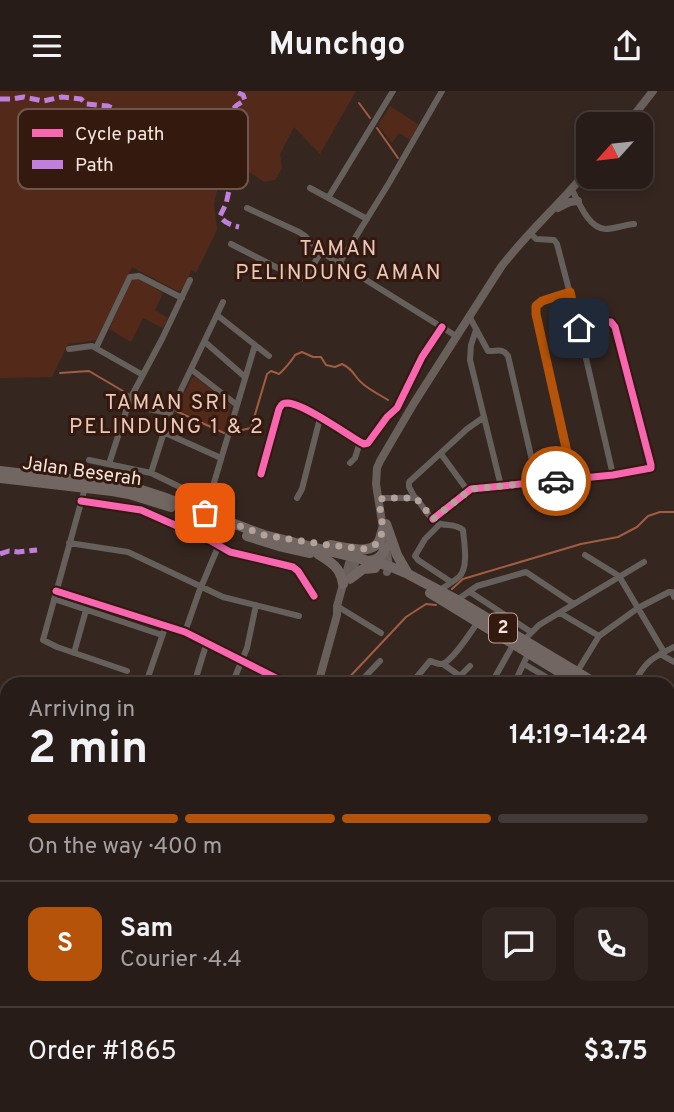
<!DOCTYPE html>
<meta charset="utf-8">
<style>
body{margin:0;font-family:Overpass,sans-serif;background:#302521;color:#f1f3f6;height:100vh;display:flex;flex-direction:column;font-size:26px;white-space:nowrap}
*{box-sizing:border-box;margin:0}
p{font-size:23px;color:#a5a1a2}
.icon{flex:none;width:38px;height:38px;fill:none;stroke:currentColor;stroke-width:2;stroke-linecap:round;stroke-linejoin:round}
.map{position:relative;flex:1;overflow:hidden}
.sheet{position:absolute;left:0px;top:586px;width:676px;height:436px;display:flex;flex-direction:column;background:#281c18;border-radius:21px 21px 0 0;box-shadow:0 4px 10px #0003,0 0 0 2px #443a37}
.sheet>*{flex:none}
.needle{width:46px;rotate:243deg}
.tools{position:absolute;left:576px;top:21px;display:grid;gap:14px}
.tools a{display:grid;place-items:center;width:77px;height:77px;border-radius:14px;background:#281c18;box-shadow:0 4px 10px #0003,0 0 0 2px #443a37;font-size:35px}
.pin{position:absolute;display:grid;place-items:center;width:60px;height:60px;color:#fff;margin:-30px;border-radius:14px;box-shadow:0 4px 10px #0006}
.courier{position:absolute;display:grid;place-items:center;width:70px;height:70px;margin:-35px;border:5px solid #b45309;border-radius:50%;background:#fff;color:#222;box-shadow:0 2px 9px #0007}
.headline em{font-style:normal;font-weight:700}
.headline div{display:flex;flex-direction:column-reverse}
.headline{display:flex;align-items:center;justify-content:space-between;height:119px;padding:0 28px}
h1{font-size:46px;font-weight:700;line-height:52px}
.bar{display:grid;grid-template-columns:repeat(4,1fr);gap:10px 7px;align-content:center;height:84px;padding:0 28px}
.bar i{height:9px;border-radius:5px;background:#443a37}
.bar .active{background:#b45309}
.bar p{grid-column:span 4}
.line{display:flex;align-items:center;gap:18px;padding:0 28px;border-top:2px solid #443a37}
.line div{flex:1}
.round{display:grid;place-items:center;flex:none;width:74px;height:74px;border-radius:14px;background:#302521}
header{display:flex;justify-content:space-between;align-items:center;height:91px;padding:0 28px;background:#281c18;font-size:32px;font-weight:700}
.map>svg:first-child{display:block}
</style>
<header><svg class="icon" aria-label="menu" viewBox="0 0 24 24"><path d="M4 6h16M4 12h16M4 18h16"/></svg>Munchgo<svg class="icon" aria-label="share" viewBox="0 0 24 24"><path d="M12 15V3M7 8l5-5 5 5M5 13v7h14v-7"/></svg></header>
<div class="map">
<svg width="674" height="1021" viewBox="0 0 674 1021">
<rect width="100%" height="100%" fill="#362620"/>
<!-- green -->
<path fill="#532a19" d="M0,0H356L320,63L294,36L280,63L282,77L275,89L264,91L251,82L232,80L219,90L214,113L217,139L196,182L192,179L182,199L177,200L132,176L96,249L68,253L52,286L0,287Z
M390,15L419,34L410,49L399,42L392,52L378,34Z
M134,188H138L163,202L155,219L168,227L163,237L143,227L131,251L109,238L131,191Z
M195,286L232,315L223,341L176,318L192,287Z
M0,623L7,634V1015H46L47,1021H0Z"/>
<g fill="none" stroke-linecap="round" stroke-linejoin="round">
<!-- stream -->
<path stroke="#a15d40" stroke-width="2" d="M359,12L370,27
M377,37L398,67
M60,282L89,280L128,303
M135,307L150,315
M176,320L224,342
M233,341L251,337L267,283L271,280L279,283C283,280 293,268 295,264L302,261L313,266H321L326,274L335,276L342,273C355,279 353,285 363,293C370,299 380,304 388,309
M452,498L463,488L581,453L618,446L637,436L648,425L660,421H674
M343,593L406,526L426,513L436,514"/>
<!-- minor -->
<path stroke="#66605d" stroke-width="6" d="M310,97L367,128
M572,99C579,111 588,137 605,138C614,138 624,134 634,133
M328,107L393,0
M247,117L299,141L305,145L321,161L456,245
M530,142L536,148L554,149L557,153L579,237L613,384
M231,153L299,188L306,186L321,161
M339,173L389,92L442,0
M570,201L538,212L535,218L573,388
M217,224L269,265
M469,225L488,260C497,261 502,256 508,265L537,391
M476,239L471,254L470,269L501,395
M205,251L245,286
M96,257L130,186L139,185L182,207
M69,258L92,255L143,284
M192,279L237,314
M130,308L148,318L170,322
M163,341L221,367
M441,363L468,400
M89,369L151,382L209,410
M350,372L355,367L360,351
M109,373L130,308L162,248L190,189
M151,382L170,322L223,211
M261,383L279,318C282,313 282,312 288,312C304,313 345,342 360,351L364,353L368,352L387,326L397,317L422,266L442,236
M85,397L43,549L57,556L127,580
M297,407L302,398L320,327
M415,407L409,396V391L467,338L484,326
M379,409L384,407H416C423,415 430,430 441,433C449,435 456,433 463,439C464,452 469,476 459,486C453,491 445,495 439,500
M81,410L141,419L211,450L230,461L293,476L298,480L314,505
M205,422L255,254
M433,428L471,398L613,384L651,377V374L615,236L611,231H607L579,237
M440,433L425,448L415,465L418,469L451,491
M69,452L128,461L223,506L299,525
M585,464L619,485L664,561
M56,500L185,541L288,593
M470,501L531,541
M54,508L162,544
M457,509L477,495L526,481L574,513
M337,515L381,542
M560,522L599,545
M185,541L199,501L226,437
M523,550L539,534L644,471
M74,562L86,519
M660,563L674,571
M443,573L460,585L470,575
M524,573L558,593
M577,581L599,545L638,517L669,501H672L674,506
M147,589L166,534
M194,593L207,551
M232,593L247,557L256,514
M358,593L380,570
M411,593L430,570C434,571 437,573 441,573C451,573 472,539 478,531
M491,593L513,554
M514,593L528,563
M634,593C645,570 652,567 674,556
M668,621L674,624
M674,705V707
M668,734L674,737
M668,796L674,798
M668,819L674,809
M668,848L674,851
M668,893L674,896
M668,977L674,980
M455,1015L462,1021
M536,1015L543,1021
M640,1015L653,1021
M318,1021L319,1015
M340,1021L341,1015
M581,1021L586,1015
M627,1021L630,1015"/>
<!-- major -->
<path stroke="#695f5b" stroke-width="8" d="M627,33L653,0
M558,117L570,111L578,110
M387,481L389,475L386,456L376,393L377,377L380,370L414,312L501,176C527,142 560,113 588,79
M350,489L357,466
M318,593L337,524V515L351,465
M298,1021V1015"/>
<!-- highway -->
<path stroke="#716661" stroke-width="10" d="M0,380L129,395L163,406L264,444L389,475L408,483L457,509L597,593
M0,387L112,400L129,403L171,416
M386,433L397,464L408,483
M247,445L279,455L310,462
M330,454C343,456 366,463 376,454C381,450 381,443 383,438
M318,463C331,471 341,477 343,493
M369,470C379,469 382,464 386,456
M351,487L363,478L375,477
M430,502L579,593
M668,636L674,639
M668,646L674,648"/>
<!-- quiet -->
<path stroke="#c07fdc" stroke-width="5" stroke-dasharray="10 5" stroke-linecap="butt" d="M0,8H12L24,6L43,10L62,6L81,8L86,13L108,15L116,19L119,25L123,28L135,24L158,34L184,35L196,39L202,44L214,62L229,72L230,95L226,113L220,125C224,132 231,134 239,136
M229,72C240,61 227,46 224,34L233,18L237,14L245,9L243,4L234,0
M0,463L9,460L18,461L37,459"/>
<!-- cycleway casing -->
<g stroke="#33190e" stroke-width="11">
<path id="cycleway" d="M261,383L279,318C282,313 282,312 288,312C304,313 345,342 360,351L364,353L368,352L387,326L397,317L422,266L442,236
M81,410L141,419L211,450L230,461L293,476L298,480L314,505
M433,428L471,398L613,384L651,377V374L615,236L611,231H607L579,237
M56,500L185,541L288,593"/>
</g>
<!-- cycleway -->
<use href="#cycleway" stroke="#f766af" stroke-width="7"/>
</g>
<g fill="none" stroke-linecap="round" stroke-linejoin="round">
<!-- done -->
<path stroke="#b3a29a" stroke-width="7" stroke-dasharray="0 12.6" d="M205,422L264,444L321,453L363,458L372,456L379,451L383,438L379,409L384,407H416L433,428L471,398L556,390"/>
<!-- route -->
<path stroke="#b45309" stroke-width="9" d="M556,390L573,388L536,223V215L542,210L570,201L579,237"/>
</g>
<g text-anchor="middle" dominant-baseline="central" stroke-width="6" stroke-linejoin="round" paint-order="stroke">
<!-- shield labels -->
<rect fill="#33190e" stroke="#bca79e" stroke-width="2" x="489" y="522.5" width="28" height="29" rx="5"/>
<g font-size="18" font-weight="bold" fill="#f6e4dc">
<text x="503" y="537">2</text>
</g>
<!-- street labels -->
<g font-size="19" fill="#f6e4dc" stroke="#33190e">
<text transform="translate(82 381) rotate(8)">Jalan Beserah</text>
</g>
<!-- neighbourhood labels -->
<g font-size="21" letter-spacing="2" fill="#ecc8ba" stroke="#33190e">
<text x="339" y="158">TAMAN<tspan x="339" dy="24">PELINDUNG AMAN</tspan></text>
<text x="167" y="312">TAMAN SRI<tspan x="167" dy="24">PELINDUNG 1 &amp; 2</tspan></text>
</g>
</g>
<!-- legend -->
<rect x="18" y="18" width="230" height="80" rx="10" fill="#33190e" stroke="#6e564c" stroke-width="2"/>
<rect x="32" y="38" width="31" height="8" fill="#f766af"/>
<rect x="32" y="69" width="31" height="9" fill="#c07fdc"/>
<g font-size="19" fill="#f6e4dc">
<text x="75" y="49">Cycle path</text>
<text x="75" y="80">Path</text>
</g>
</svg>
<div class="tools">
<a><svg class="needle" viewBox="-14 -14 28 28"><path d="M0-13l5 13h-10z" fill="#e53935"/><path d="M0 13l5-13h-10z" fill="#a5a1a2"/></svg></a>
</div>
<div class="pin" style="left:205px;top:422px;background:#ea580c"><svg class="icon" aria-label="bag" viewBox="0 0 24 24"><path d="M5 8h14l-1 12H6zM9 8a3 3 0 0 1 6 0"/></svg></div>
<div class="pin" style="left:579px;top:237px;background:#1f2937"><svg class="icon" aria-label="home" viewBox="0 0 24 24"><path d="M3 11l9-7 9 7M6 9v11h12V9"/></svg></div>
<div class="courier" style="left:556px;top:390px"><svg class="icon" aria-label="car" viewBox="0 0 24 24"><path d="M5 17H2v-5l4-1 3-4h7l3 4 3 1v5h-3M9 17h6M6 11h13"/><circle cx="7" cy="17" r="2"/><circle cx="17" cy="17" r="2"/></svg></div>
<section class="sheet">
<div class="headline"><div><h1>2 min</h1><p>Arriving in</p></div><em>14:19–14:24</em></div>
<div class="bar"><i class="active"></i><i class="active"></i><i class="active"></i><i></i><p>On the way · 400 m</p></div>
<div class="line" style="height:126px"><b class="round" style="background:#b45309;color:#fff">S</b><div><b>Sam</b><p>Courier · 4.4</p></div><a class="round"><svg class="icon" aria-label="chat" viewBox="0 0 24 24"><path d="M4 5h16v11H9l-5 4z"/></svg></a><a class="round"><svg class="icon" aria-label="phone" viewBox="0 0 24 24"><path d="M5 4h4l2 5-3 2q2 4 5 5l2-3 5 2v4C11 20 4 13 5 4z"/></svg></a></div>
<div class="line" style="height:91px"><div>Order #1865</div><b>$3.75</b></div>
</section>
</div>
